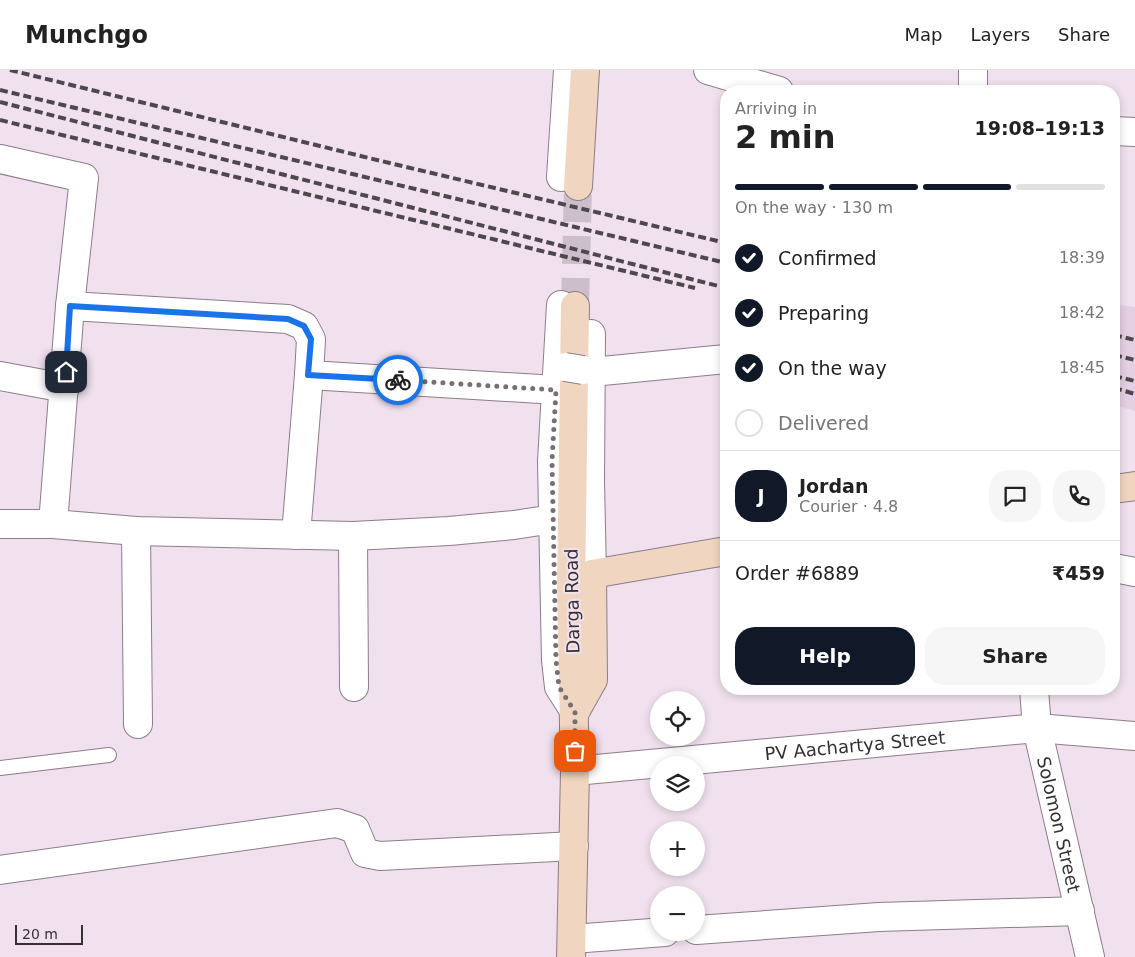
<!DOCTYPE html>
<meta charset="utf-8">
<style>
body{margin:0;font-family:"DejaVu Sans",sans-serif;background:#f6f6f6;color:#222;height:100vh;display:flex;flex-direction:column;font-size:19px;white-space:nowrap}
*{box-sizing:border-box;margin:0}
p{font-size:16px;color:#767676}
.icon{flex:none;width:28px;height:28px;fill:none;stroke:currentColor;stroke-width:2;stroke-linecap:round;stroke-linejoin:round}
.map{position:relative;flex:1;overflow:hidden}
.side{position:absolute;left:720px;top:15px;width:400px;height:610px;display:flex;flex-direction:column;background:#fff;border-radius:20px;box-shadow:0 2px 8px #0003}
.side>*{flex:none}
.buttons{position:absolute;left:650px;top:621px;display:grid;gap:10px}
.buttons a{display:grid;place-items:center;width:55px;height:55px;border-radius:50%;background:#fff;box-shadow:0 2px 8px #0003;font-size:25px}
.scale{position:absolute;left:15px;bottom:12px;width:68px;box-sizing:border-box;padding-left:5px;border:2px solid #363035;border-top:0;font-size:14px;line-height:18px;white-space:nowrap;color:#363035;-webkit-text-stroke:4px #f1e1ef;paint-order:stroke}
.pin{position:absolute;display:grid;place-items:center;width:42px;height:42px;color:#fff;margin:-21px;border-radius:10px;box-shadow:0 2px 8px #0006}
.courier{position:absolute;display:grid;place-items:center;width:50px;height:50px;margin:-25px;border:4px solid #1a73e8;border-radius:50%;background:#fff;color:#222;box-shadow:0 1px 6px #0007}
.head em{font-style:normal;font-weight:700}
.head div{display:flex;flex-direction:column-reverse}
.head{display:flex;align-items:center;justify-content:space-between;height:85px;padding:0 15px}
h1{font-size:32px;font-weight:700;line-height:38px}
.bar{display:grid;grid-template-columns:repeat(4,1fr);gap:8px 5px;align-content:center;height:60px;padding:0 15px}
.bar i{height:6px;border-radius:4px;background:#e0e0e0}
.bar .selected{background:#111827}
.bar p{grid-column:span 4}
.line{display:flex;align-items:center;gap:12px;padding:0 15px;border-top:1px solid #e0e0e0}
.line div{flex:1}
.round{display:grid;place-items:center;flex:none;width:52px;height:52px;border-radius:20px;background:#f6f6f6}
ol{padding:0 15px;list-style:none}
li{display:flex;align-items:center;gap:15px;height:55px}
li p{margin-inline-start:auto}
li .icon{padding:5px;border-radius:50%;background:#111827;color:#fff;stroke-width:4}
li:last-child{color:#767676}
li i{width:28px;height:28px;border:2px solid #e0e0e0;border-radius:50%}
.cta{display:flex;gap:10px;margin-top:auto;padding:10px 15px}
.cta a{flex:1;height:58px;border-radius:20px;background:#111827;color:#fff;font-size:20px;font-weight:700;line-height:58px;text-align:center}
.cta a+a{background:#f6f6f6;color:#222}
header{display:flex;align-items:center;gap:30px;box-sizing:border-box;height:70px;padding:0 25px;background:#fff;border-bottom:1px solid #e0e0e0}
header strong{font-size:24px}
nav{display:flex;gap:28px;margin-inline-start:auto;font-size:18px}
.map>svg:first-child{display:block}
</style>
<header>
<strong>Munchgo</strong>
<nav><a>Map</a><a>Layers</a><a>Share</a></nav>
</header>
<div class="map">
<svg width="1135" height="887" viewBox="0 0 1135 887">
<rect width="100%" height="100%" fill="#f1e1ef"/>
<!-- built -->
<path fill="#e5d0e3" d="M1114,234L1135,237V341L1114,335Z"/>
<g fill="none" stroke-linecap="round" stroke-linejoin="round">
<!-- secondary-tunnel -->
<path stroke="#ccbeca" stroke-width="28" stroke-dasharray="28 14" stroke-linecap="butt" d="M575,236L578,116"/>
<!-- lane casing -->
<g stroke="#8b7d89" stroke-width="16">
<path id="lane" d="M0,698L109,685"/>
</g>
<!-- street casing -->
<g stroke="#8b7d89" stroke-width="30">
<g id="street">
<path d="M708,0L779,21"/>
<path d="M973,21V0"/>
<path d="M1114,61L1135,62"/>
<path d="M0,89L84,108L70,236L53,454"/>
<path d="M561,107L568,0"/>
<path d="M561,235L552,391L556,590L559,617L575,642"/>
<path d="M70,236L288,249L304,256L311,269L309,305L556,320"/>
<path d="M591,264L590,412L592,504"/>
<path d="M583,300L592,302L726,289"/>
<path d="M0,306L65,318"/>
<path d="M0,454H53L136,461L353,466L449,461L514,455L553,449"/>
<path d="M136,461L138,654"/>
<path d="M296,465L309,305"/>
<path d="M353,466L354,617"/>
<path d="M1114,498L1135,502"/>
<path id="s1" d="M1034,619L1037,658L1090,887"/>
<path id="s2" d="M575,701L1037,658L1135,666"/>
<path d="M0,800L337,753L355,759L365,783L380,786L574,776"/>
<path d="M696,860L879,847L1080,841"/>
<path d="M572,869L665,862"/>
</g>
</g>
<!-- secondary casing -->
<g stroke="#8b7d89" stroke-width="30">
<path id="secondary" d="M578,116L585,0
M1114,419L1135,416
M575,642L593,610L592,504L726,481
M571,887L575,701L571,518L575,236"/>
</g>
<!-- lane -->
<use href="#lane" stroke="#fff" stroke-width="14"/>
<!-- street -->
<use href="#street" stroke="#fff" stroke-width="28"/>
<!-- secondary -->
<use href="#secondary" stroke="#f0d6c0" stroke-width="28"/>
<!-- rail -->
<path stroke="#4e474d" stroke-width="4" stroke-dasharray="8 4" stroke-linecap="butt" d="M10,0L377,90L726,173
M0,20L726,193
M0,32L726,218
M0,50L695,218
M1114,265L1135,270
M1114,285L1135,290
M1114,306L1135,311
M1114,318L1135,324"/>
<!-- street-bridge casing -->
<g stroke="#8b7d89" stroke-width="30" stroke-linecap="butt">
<path id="street-bridge" d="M565,297L583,300"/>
</g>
<!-- street-bridge -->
<use href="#street-bridge" stroke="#fff" stroke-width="28"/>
</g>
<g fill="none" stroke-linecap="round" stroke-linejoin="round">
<!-- done -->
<path stroke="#776e76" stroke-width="5" stroke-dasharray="0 9" d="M398,310L556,320L552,391L556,590L559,617L575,642V681"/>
<!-- route -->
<path stroke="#1a73e8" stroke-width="6" d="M66,302L70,236L288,249L304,256L311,269L308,305L398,310"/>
</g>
<g text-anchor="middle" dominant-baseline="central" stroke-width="4" stroke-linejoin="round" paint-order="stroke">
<!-- street labels -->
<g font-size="18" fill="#363035" stroke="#f1e1ef">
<text transform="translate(572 531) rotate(-91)">Darga Road</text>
<text stroke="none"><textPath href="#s2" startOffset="281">PV Aachartya Street</textPath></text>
<text stroke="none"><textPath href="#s1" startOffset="138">Solomon Street</textPath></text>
</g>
</g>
</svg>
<div class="buttons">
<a><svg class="icon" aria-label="locate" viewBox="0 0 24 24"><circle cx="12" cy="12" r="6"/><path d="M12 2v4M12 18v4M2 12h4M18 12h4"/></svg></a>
<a><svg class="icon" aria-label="layers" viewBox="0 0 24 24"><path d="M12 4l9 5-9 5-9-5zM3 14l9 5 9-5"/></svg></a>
<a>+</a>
<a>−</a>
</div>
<div class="scale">20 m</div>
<div class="pin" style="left:575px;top:681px;background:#ea580c"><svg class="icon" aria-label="bag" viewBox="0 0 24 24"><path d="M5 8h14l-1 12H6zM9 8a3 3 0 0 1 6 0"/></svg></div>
<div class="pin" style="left:66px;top:302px;background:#1f2937"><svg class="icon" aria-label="home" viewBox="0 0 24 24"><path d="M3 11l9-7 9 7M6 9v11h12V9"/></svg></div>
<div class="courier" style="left:398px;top:310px"><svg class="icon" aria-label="bike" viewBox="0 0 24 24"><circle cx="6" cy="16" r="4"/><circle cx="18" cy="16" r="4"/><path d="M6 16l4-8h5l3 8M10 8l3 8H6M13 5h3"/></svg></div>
<section class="side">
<div class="head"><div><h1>2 min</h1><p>Arriving in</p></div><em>19:08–19:13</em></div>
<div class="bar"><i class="selected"></i><i class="selected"></i><i class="selected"></i><i></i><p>On the way · 130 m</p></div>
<ol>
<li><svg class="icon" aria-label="check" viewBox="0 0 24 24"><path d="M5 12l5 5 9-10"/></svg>Confirmed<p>18:39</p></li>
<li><svg class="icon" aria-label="check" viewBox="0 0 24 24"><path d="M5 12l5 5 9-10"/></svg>Preparing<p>18:42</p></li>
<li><svg class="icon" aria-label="check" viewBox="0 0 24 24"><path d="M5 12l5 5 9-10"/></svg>On the way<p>18:45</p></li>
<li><i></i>Delivered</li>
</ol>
<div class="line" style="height:90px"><b class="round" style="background:#111827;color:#fff">J</b><div><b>Jordan</b><p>Courier · 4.8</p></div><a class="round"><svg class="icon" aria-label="chat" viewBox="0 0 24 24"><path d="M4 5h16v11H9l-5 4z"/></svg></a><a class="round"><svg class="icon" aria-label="phone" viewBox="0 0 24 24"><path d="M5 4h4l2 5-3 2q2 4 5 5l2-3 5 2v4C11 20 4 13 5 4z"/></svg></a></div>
<div class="line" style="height:65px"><div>Order #6889</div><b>₹459</b></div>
<div class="cta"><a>Help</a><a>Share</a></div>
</section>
</div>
